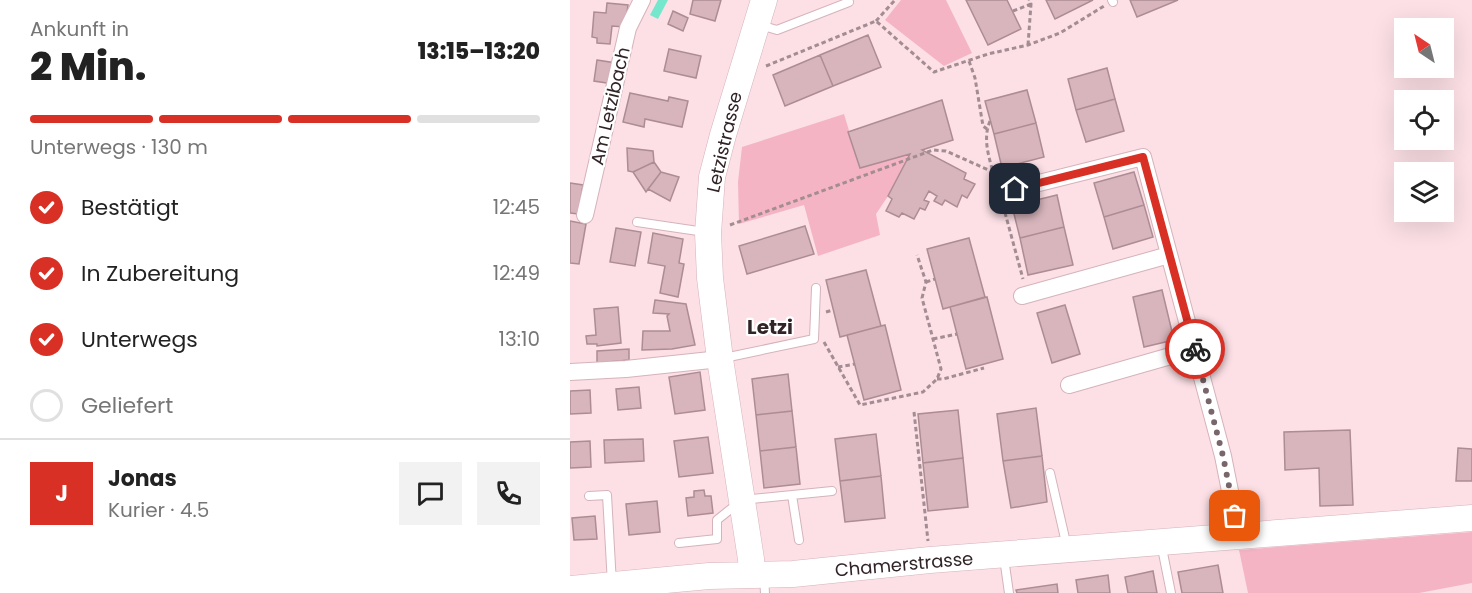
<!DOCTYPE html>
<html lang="de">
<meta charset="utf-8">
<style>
body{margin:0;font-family:Poppins,sans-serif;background:#f2f2f2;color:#222;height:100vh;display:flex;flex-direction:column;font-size:22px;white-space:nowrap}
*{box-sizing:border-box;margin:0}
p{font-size:20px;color:#767676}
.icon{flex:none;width:33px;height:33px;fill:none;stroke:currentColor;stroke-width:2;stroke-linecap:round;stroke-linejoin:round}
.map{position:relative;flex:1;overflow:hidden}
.panel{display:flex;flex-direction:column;background:#fff;width:570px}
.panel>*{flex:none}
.needle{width:39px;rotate:325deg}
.buttons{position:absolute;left:824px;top:18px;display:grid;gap:12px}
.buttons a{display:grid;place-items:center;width:60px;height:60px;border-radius:0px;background:#fff;box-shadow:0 6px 24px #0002;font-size:30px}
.pin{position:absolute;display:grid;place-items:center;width:51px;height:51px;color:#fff;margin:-26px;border-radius:12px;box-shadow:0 3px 9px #0006}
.courier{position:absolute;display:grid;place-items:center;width:60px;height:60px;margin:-30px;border:4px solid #d93025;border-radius:50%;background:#fff;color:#222;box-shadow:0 2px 8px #0007}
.headline em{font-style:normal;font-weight:800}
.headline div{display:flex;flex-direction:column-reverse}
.headline{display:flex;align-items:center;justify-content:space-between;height:102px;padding:0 30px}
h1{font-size:39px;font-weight:800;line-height:45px}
.bar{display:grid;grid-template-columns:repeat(4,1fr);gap:9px 6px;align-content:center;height:72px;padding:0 30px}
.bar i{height:8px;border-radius:4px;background:#e0e0e0}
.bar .selected{background:#d93025}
.bar p{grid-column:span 4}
.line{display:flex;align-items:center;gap:15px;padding:0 30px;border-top:2px solid #e0e0e0}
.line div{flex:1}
.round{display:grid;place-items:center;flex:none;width:63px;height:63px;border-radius:0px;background:#f2f2f2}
ol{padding:0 30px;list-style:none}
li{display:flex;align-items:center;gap:18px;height:66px}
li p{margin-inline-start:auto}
li .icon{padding:6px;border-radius:50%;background:#d93025;color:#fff;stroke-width:4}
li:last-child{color:#767676}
li i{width:33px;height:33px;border:3px solid #e0e0e0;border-radius:50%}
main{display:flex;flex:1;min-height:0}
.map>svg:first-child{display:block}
</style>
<main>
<section class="panel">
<div class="headline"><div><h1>2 Min.</h1><p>Ankunft in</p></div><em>13:15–13:20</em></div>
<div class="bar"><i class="selected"></i><i class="selected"></i><i class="selected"></i><i></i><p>Unterwegs · 130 m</p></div>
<ol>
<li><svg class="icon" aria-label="check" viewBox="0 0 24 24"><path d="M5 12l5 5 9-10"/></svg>Bestätigt<p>12:45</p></li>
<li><svg class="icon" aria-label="check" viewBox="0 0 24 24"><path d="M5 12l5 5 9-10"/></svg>In Zubereitung<p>12:49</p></li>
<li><svg class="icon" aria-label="check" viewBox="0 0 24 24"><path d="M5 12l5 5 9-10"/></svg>Unterwegs<p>13:10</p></li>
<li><i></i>Geliefert</li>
</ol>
<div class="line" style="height:108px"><b class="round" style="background:#d93025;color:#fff">J</b><div><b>Jonas</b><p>Kurier · 4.5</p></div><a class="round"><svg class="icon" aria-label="chat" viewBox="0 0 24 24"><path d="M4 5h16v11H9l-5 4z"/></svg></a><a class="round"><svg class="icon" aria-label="phone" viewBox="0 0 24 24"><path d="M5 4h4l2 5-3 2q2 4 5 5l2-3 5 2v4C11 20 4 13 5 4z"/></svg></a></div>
</section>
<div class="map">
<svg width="902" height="593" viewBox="0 0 902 593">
<rect width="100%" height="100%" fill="#fce0e6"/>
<!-- green -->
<path fill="#f4b4c4" d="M331,0H376L402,53L374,66L315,20Z
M274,114L290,167L340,154L318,196L306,214L310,235L248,256L234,205L169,224L168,182L172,147Z
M902,532V583L849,593H678L669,550Z"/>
<!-- water -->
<path fill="#75e7cc" d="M88,0H98L88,19L80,15Z"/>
<!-- building -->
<path fill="#d8b5bd" stroke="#ad8c94" stroke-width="1.5" d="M123,0H151L145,21L120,14Z
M396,0H437L451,29L418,45Z
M476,0H523L485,19Z
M560,0H608L567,17Z
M37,3L58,5L55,27L42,26L40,44L27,43V38L22,37L24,12L36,13Z
M103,11L118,18L113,31L98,24Z
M298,35L311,67L263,86L250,55Z
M99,49L131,56L126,78L94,71Z
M250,55L263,86L215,106L203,75Z
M27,60L46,63L43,84L24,81Z
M537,68L545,99L506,110L498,79Z
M457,90L466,123L424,134L415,101Z
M60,93L98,101L99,97L118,101L112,127L75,119L74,127L53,122Z
M545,99L554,131L516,142L506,110Z
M372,100L383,140L352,150L396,173L394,179L405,184L397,198L392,195L387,207L375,200L372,205L364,201L367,196L359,191L354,200L359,202L355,210L350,208L344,219L332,213L329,217L316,211L322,199L318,196L340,154L290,168L278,132Z
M466,123L474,157L432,168L424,134Z
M57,148L83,151L84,162L63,172L58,171Z
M84,162L91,172L76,192L63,172Z
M91,172L109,177L100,201L78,189Z
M564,172L574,205L534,217L524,183Z
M0,183L13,185L8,214L0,213Z
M487,195L494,227L450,238L442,206Z
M574,205L583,237L543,249L534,217Z
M0,221L16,224L9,264L0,263Z
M235,226L244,254L177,274L169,246Z
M494,227L503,265L458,275L450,238Z
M46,228L71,232L65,266L40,262Z
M83,233L113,239L109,263L114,264L108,297L90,293L95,266L78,263Z
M399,238L415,297L373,309L357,249Z
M296,270L311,326L270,337L256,280Z
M592,290L604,340L574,347L563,297Z
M417,297L433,359L396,369L380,307Z
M85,300L116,304L125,345L102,349L72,350L73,331H100L97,316L99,314L83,313Z
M495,305L510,354L482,363L467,313Z
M48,307L51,343L27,346V344H17L16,336L26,335L24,309Z
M315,325L331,390L294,400L277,335Z
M59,349V360L27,363V351Z
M130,372L135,410L105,414L99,377Z
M218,374L222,411L186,415L182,379Z
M69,387L71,408L48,410L46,389Z
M20,390L21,413L0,414V391Z
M466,408L472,456L433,461L427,414Z
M388,410L393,458L353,463L348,414Z
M222,411L226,447L190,451L186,415Z
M780,430L783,505L750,506L749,468L715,470L714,432Z
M306,434L311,476L270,481L265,439Z
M138,437L143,473L109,477L104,441Z
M73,439L74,461L35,463L34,440Z
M20,441L21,467L0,468V442Z
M226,447L230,484L194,488L190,451Z
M888,448L902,449V481H886Z
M472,456L477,502L441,508L433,461Z
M393,458L398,507L358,511L353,463Z
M311,476L315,518L275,522L270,481Z
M134,490L135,496H141L143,513L118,516L116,498L124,497V491Z
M87,501L90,532L59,535L56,504Z
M25,516L27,539L4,540L2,518Z
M648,565L653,593H612L608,572Z
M583,571L587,593H558L555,577Z
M538,575L540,593H508L506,580Z
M487,584L488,593H447L446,590Z"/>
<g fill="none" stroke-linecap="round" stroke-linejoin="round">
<!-- service casing -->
<g stroke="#d5b3bb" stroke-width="10">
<path id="service" d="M542,0L543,2
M190,25L207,30L279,2
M67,222L135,232
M154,358L244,339L246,288
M480,473L497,547
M222,495L229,540
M19,496L37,495L42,584
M109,543L147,539V520L172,500L262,491
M591,543L601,593
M434,558L439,593
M194,578L195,593"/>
</g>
<!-- minor casing -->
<g stroke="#d5b3bb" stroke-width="18">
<path id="minor" d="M445,189L573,157L653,456L665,516L667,536
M15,215L58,28L72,0
M452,296L599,255
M0,372L56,369L150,359
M499,385L625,349"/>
</g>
<!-- primary casing -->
<g stroke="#d5b3bb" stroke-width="27">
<path id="primary" d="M182,575L181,559L150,359L140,278L138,233L142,177L153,135L194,0
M0,589L139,576L223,574L360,560L902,518"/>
</g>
<!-- path -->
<path stroke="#a38d92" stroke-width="3" stroke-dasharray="4.5 3" stroke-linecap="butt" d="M443,11L461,4
M306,21L325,0
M458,45L461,4L459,0
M399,61L405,78L413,126L417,129
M196,66L306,21L364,72L418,54L458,45L490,33L534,6
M420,121C413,138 418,154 423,172
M431,198L453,279
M160,225L363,150L376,151L423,172L429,189
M356,282L365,279
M256,312L263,310
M363,339L387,334
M254,342L290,405L353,392L367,379L371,369L352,298L356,282L347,255
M268,367L285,364
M367,379H373L414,368
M344,412L358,541"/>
<!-- service -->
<use href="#service" stroke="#fff" stroke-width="8"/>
<!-- minor -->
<use href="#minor" stroke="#fff" stroke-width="16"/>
<!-- primary -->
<use href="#primary" stroke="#fff" stroke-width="26"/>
</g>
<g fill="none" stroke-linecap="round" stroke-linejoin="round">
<!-- done -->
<path stroke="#78666a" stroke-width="6" stroke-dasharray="0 10.8" d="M625,349L653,456L665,516"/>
<!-- route -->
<path stroke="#d93025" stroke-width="8" d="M445,189L573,157L625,349"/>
</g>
<g text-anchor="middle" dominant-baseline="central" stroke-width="4.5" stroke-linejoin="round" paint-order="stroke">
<!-- street labels -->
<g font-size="18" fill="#312427" stroke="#fff">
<text transform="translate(40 106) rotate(-77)">Am Letzibach</text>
<text transform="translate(154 142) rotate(-77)">Letzistrasse</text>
<text transform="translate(334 564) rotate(-5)">Chamerstrasse</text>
</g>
<!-- neighbourhood labels -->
<g font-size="20" font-weight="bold" fill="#312427" stroke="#fff">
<text x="200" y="327">Letzi</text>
</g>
</g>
</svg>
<div class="buttons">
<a><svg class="needle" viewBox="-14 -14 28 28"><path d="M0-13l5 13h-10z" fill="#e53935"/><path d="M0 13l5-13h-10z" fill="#767676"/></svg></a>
<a><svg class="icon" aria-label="locate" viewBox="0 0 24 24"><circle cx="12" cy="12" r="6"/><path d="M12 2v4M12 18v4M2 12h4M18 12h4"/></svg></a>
<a><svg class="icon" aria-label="layers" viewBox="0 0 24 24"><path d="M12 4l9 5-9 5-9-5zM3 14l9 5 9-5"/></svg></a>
</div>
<div class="pin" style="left:665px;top:516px;background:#ea580c"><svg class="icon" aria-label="bag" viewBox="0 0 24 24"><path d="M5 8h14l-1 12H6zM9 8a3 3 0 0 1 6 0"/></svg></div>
<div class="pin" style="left:445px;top:189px;background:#1f2937"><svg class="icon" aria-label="home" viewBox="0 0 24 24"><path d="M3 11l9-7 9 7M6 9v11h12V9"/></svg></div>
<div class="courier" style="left:625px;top:349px"><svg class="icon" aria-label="bike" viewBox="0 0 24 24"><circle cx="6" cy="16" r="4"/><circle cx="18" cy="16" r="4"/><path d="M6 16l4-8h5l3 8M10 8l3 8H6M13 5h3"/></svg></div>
</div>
</main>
